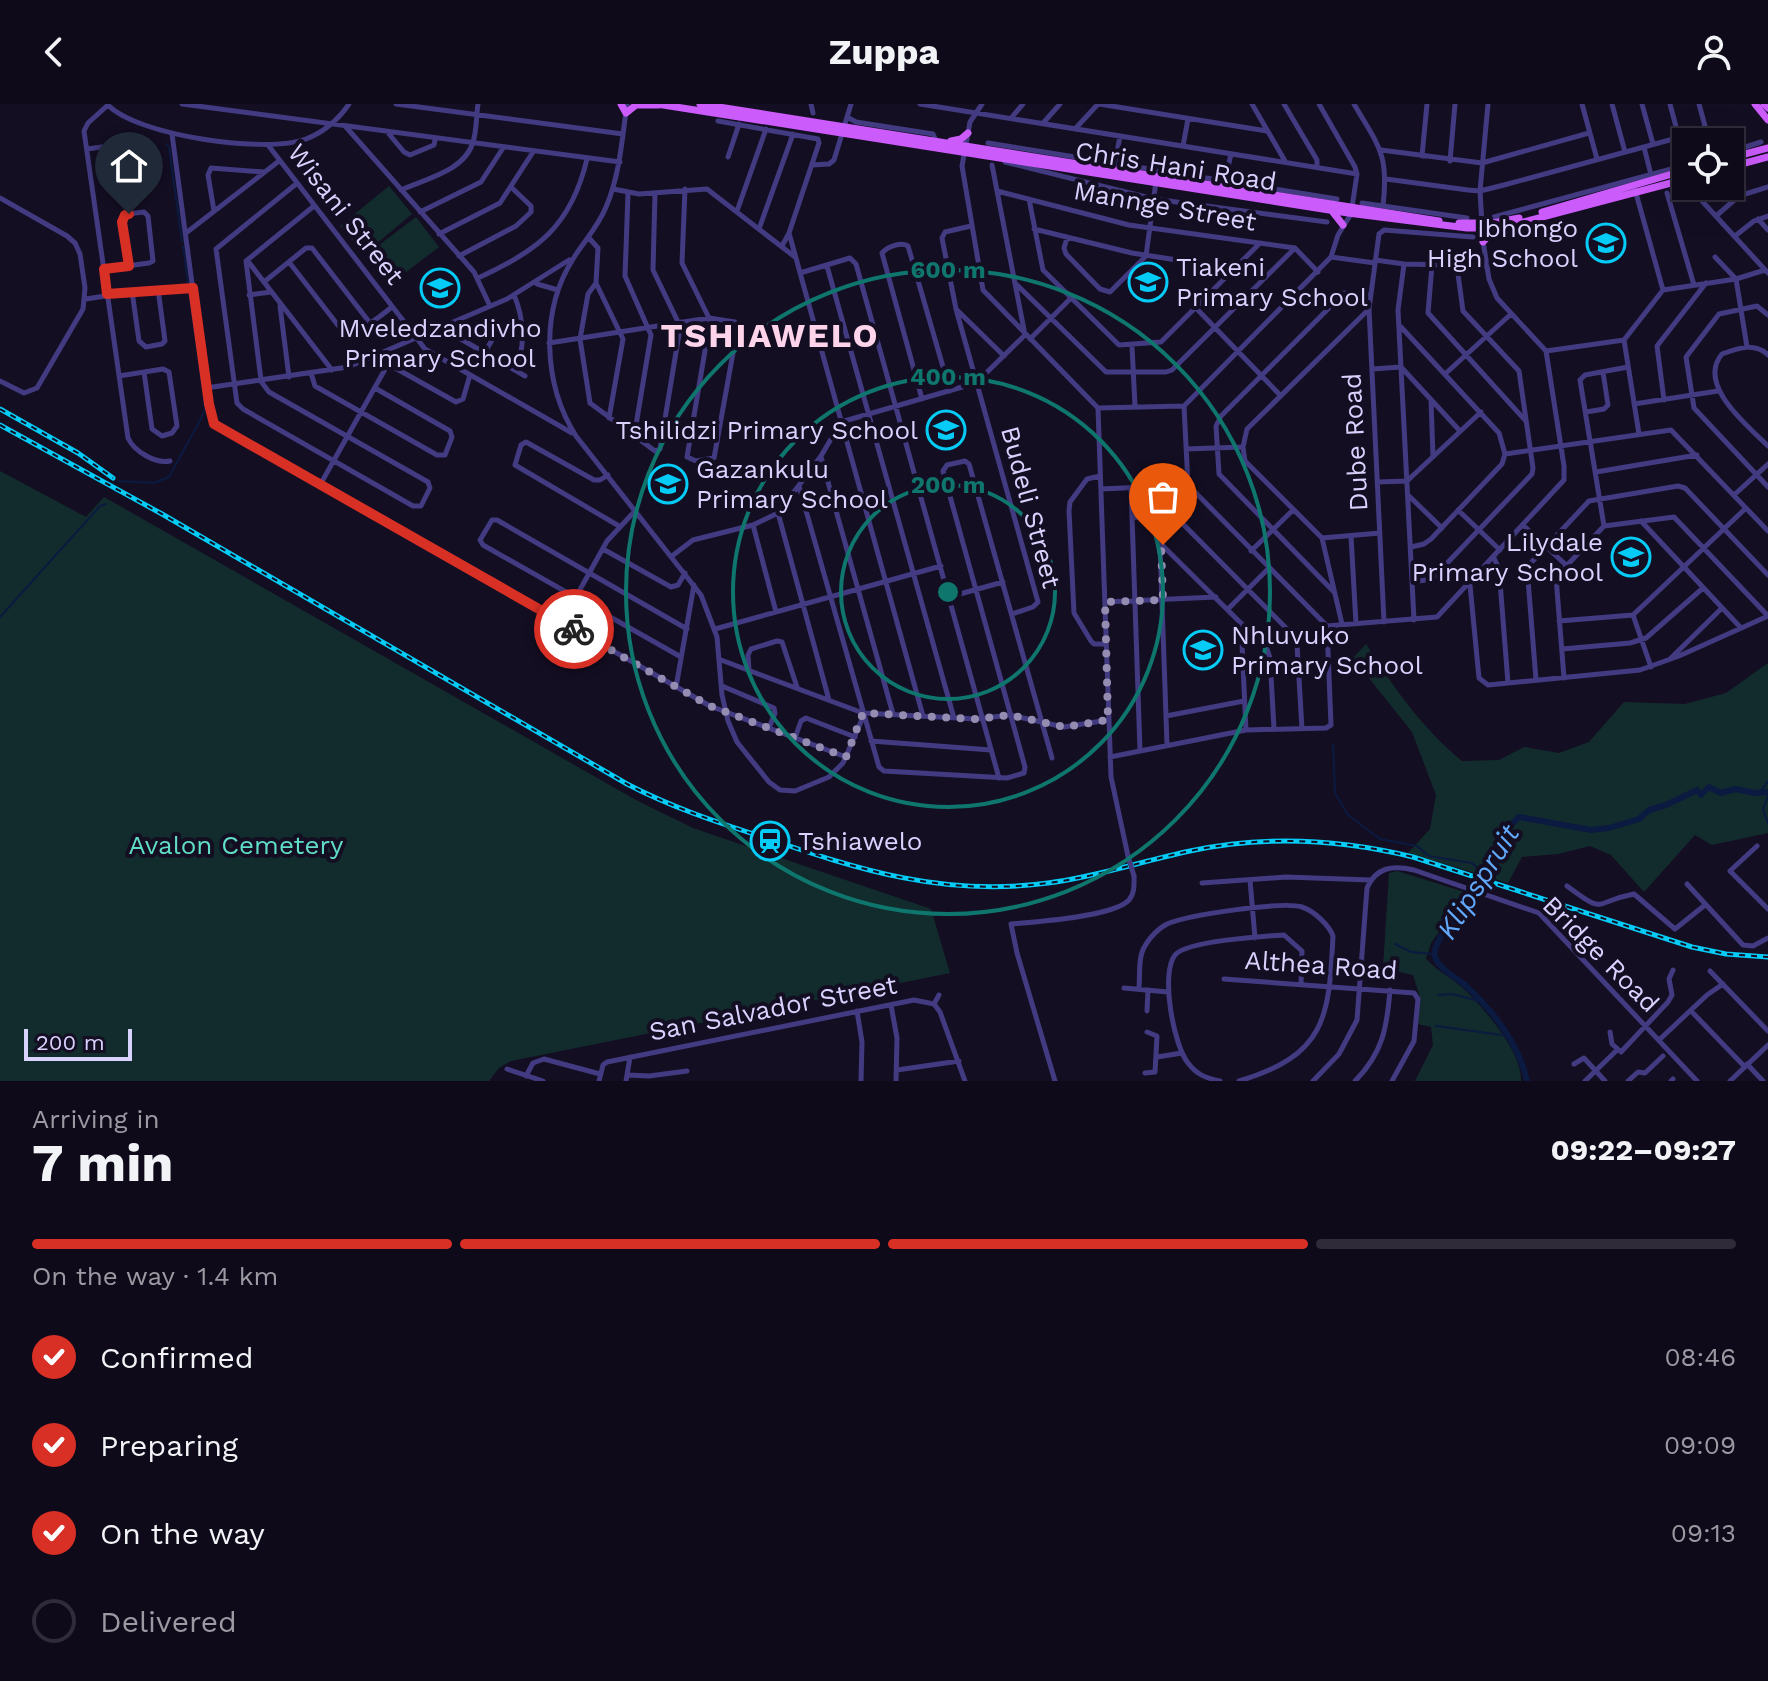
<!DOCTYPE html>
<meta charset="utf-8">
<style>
body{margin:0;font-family:"Work Sans",sans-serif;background:#1d1827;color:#f1f3f6;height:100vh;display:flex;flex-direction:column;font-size:30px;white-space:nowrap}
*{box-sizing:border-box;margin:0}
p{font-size:26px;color:#9b9aa2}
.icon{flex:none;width:44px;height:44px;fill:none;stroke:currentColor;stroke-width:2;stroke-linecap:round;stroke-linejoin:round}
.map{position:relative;height:977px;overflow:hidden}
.side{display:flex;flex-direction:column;background:#0f0a1a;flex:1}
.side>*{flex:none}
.tools{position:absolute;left:1672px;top:24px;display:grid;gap:16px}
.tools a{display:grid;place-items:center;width:72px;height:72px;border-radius:0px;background:#0f0a1a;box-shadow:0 8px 32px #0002,0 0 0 2px #2f2b39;font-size:40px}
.scale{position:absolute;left:24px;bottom:20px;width:108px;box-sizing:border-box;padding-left:8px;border:4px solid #dad2fe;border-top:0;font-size:22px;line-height:28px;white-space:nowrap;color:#dad2fe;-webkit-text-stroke:6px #140e23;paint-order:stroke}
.pin{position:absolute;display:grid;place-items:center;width:68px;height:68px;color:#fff;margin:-82px -34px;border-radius:50% 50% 50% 0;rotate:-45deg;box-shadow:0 0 8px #0007}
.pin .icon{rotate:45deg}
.courier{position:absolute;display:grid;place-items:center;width:80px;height:80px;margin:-40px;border:6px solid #d93025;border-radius:50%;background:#fff;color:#222;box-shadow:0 2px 10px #0007}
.head em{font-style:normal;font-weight:700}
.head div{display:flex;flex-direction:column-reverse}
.head{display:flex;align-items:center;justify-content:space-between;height:136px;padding:0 32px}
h1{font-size:52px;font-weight:700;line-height:60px}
.bar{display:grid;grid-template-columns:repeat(4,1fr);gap:12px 8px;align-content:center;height:96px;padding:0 32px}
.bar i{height:10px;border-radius:6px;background:#2f2b39}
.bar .current{background:#d93025}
.bar p{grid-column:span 4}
ol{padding:0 32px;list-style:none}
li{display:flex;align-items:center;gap:24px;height:88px}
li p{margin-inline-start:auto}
li .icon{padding:8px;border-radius:50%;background:#d93025;color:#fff;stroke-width:4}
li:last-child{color:#9b9aa2}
li i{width:44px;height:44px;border:4px solid #2f2b39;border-radius:50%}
header{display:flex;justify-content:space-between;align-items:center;height:104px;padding:0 32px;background:#0f0a1a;font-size:36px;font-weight:700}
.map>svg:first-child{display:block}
</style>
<header><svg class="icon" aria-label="back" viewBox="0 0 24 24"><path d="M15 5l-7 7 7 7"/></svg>Zuppa<svg class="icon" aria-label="person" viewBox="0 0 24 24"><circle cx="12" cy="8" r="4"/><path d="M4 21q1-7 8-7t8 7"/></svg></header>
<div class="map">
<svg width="1768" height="977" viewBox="0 0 1768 977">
<rect width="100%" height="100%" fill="#140e23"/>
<!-- green -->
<path fill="#122c2d" d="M389,82L412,110L364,150L340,122Z
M416,113L439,143L389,181L366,151Z
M0,367L86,413L104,393L636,696L693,724L931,805L950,869L511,957L499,964L489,977H0Z
M1366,540C1394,584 1422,624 1462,657L1499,656L1524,643L1559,649L1589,638L1624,598L1685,600L1726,589L1768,559V729L1712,741L1695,731L1644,788L1611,751L1590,742L1558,750L1522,753L1508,779L1408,749L1430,725L1436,691L1412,628L1353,554Z
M1397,767L1468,789L1431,839L1426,855C1438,868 1454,875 1466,887C1486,907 1522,948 1521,977H1415L1433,941L1431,923L1418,920L1420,893L1413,871L1383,864L1389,769Z"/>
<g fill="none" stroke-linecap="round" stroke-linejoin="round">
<!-- stream -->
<path stroke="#0b1a40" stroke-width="2" d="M166,40L169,43L182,138
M183,142L188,180
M189,187L202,281
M119,377L154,379L169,373L205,307L203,284
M0,513L100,402L106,400
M1333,640L1335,689L1348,711L1380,735L1417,742L1429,752L1472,759L1487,773
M1760,688L1768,677
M1765,688L1768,692L1763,705L1768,719
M1395,840L1411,848L1434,850
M1438,891L1452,890L1479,897
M1436,922L1509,932"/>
<!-- river -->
<path stroke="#0b1a40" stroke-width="6" d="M1527,977C1519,940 1492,906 1465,881C1456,873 1442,867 1437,857C1433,851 1434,846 1437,840C1445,821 1464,810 1476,793C1487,778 1498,757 1505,740L1501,731L1519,713L1591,726L1609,724L1639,715L1649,706L1666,701L1697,686L1701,691L1709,683L1721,689L1735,685L1755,689L1768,688"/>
<!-- minor -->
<path stroke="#423b81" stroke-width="5" d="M182,0L620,58
M396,0L623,30
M627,0C622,35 620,70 606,103C598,123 584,137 573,155C540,207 543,280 576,332L701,491L717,533L722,591L728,617L737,638L769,678L780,686L795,687L829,673L843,659L863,613
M811,0L813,9
M920,0L1357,70
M982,0L970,18L962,62L983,186L1098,304
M1099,0L1267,27
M1252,0L1285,57
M1284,0L1317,56V63
M1354,0C1379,43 1389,50 1383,102
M1582,0L1597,55
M1612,0L1625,48
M1642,0L1653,40
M1670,0L1679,34
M108,1L88,19L84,27L128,334C134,347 155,360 170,357
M108,1C138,32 266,50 306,35C324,28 338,16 349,0
M847,13L856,18L933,30L936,37
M1012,13L1023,0
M718,17L818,35L819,39L789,129L782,142
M1044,18L1060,0
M346,23L474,168L490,202
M1075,25L1098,0
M172,30L206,284L214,320L710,602L846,653
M389,30L404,48L410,51L434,41L435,36
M988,39L1337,95
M268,41L425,245L572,329
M1183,42L1188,15
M1644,43L1651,71
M87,45L132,39L136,40L143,76L141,83L124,87L119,85L112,42
M1381,46L1482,59L1589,29
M1730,48L1761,38
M1422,52L1427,0
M728,53L739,20
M1450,57L1455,0
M1005,58L1154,95L1327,118
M1115,59L1120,32
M812,61L829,60L834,56L851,0
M1386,75L1468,86L1480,87L1504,81L1699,28L1705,22L1699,0
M1225,77L1231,50
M1634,82L1663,186L1624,236L1639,330
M1696,82L1702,97L1768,169
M613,85L639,90L707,85L795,153
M401,86C425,75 465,67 473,38C477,26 476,12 478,0
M997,87L1129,121L1295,144L1318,168
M1667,89L1694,181
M628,90L625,172L651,231L634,333
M655,90L653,166L678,218
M0,94L67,132L75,139L80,150L85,184L83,205L37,284L24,289L0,277
M1029,95L1043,166L1119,241L1161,238L1259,140
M1362,99L1467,114
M214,107L208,71L211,64L264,68
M737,107L766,25
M420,108L481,78L503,44
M1716,112L1739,92L1768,83
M1494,113L1686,61
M1758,115L1768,126
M971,122L945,128L942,134L956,205L1038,498L1033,503L1012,510
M759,125L793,30
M1034,125L1132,149L1235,165
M186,129L279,57
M789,129L923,612
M439,130L500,99L533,48
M1735,132L1754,117L1768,112
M589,134L598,144L596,179L588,190L580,235L590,299L655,347L660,345L681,218
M1067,134L1064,144L1066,150L1100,185L1110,188L1146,152L1156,77
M459,152L516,122L531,108V102L512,84
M1331,153L1375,159
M1715,153L1736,175L1747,243
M247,156L332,266
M1375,156L1404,160L1487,162
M289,158L344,229C361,229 379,213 392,203
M1404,160L1398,206L1414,516
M1432,161L1428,209L1525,316
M827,162L954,614
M104,165L149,159L153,157L148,112L144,108L127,110L123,115L129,162
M800,169L850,154L856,160L999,674
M478,174C538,147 571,122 587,55
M264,178L306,144H312L370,219
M596,179L623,235L609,314
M1015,179L1106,268H1166L1172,266L1295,144
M537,180L558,186
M1663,186L1736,175L1765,166
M132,187L139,237L146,243L162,240L165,237L158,185
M249,191L271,188
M514,191C524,214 526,244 515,266
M86,195L144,186L193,184
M280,202L289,273
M1195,203L1280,291
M956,205L1004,252
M1768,211L1757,202L1719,210L1686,253L1694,304L1768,383
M451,219L459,234L525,272
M1401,223L1499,329L1505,350L1502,360L1431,435L1424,440L1411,443
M1030,235L1071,194
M549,239L709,214L735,218L737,227L714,354L696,357L687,353L710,217L709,214L682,159L685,85
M1132,242L1135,302
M1546,247L1624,236
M485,248L492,236V230
M381,249L388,260L456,298L463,295L470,271
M1768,251C1755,238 1738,244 1722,250C1696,281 1748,322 1768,342
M1372,265L1401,263L1460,327
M311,269L315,282L437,351H445L452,333L450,327L375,284
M1445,270L1511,210
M119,272L163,265L169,268L177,322L172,329L162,332L152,325L144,268
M260,276L269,288L428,378L430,384L421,402H413L243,305L237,299L216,145L296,80
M261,276L246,157L314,102
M206,284L348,263L507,195L569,156
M922,295L882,149C888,142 901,138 908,142L950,287
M1431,296L1433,353
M1664,296L1657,242L1706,179
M1634,300L1718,287
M1098,304L1111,673L1128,752
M1098,304L1184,302
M1586,308L1604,305L1608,301L1603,268
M1186,345L1243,343
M1505,350L1671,326L1768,427
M821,353L893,610
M1596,368L1697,351
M608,371L600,376H594L526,338L521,341L515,361L619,422
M1100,372L1087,375L1070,398L1069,407L1074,509L1091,537L1094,540H1106
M1377,378L1407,377L1481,308
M320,381L388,260
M799,382L879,663L884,667L1007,674L1024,669L1025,663L943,367L947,361L965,357L969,360L1052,654
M1131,383L1140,646
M1101,385L1188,381
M1408,391L1442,424
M1734,391L1768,360
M1458,406L1500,446
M778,409L829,596
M1132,413L1177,414L1293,531L1297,541L1302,625
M1159,413L1167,641
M1641,417L1741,524
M753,421L776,508
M1524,422L1566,461
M1604,422L1580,276L1585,271L1628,263
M1351,432L1356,520
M1322,434L1380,429
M1161,440L1267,545L1270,554L1274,625
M603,445L671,483L678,481L685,469
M1251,447L1293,406
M672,452L693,436L753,421L778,409L821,352L841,318L976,279L1025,231L992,61
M1494,454L1499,465L1508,579
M1412,478L1432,475L1532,370L1533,364L1519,267L1463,207L1457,163
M1470,481L1479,574L1488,581L1640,566L1679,552L1768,512
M1334,488L1219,370L1216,322L1221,312L1344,189L1370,191
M949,493L1003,478
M1105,498L1216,493
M1228,505L1268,465
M1633,511L1651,563
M1559,517L1633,511L1746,404
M562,518L607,437L635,407
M1384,518L1369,205L1379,130L1384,126L1473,133
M1241,519L1246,626
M1342,520L1322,434L1245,357L1243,343L1247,325L1368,206
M1327,522L1437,513L1564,376V362L1546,247L1497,194L1489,175L1483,137L1480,87L1488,0
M715,525L941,462
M1562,545L1630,539L1646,534L1703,484
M681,553L483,441L480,436L492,416H497L687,525
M1671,554L1722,504
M721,556L863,609L976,615L1010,611L1064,623L1108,616
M749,566L748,551L751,545L777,537L782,538L797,583
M1564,574L1556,473L1604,422L1674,413L1768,512
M1536,576L1527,463L1589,397L1678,382L1685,384L1768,471
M722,582L774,604L775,609L769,624
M676,583L694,481
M1166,612L1244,597
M795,634L801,617L806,614L855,633
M871,637L991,646
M1110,653L1246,626L1326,624L1331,621L1327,522L1188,381L1184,302L1331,153L1338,131L1351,110L1357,70L1355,63L1319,0
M1757,742L1730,767L1768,805
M1250,776L1255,834
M1202,779L1286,773L1370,776
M1687,780L1743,841L1753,842L1768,834
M1567,782C1607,812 1592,798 1634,790L1675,825L1705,801
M1710,867L1768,927
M1224,875L1414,889L1418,895L1414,937L1392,977
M1124,884L1168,888
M1139,884C1140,872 1138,852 1145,842C1149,834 1159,824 1167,820C1187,811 1283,797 1302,803C1314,807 1329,821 1333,832C1329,914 1326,951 1239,977
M934,900L939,891
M891,901L897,934L896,977
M857,907L862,938L861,977
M1147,907L1148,886
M1692,908L1745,963
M1610,928L1612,940L1621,948L1668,898L1672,891L1669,875L1673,866
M1659,936L1707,891L1723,880
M1157,953L1182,949
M1574,960L1584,954L1605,977
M1747,960L1763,977
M507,965L543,977
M897,966L959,957
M1145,969L1155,968L1157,932L1147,928
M628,971L649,972L687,967
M526,972L533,959L544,955L600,970
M599,977L603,961L607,958L914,896L934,900L940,908L965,977
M626,977L630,953
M1055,977L1017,849L1011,820C1035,818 1113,813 1129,796C1135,789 1134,780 1134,772
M1220,977C1206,974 1197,971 1188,959C1174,942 1160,870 1175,851C1186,837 1264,832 1284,831L1302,847L1301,880
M1313,977L1339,950L1357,916L1367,784C1376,763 1393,761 1414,766L1539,809L1697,977
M1355,977C1383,949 1387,923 1390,886
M1585,977L1616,947
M1628,977L1638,968L1645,969L1663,952
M1671,977L1673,975
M1730,977L1768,941"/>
<!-- major -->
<path stroke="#cb5bfb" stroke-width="7" d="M621,0L626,9L636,1H659
M657,0L1348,109L1467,124H1500L1516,120L1686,75
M700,0L1439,117
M1755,0L1768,16
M1764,0L1768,4
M951,37L961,35L968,29
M1730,54L1768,44
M1730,63L1768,53
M1332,107L1343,121
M1542,108L1686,66
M1459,119H1493L1519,114
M1483,138L1494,126"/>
<!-- rail casing -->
<g stroke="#05ccf6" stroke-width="5">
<path id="rail" d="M0,305L78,349L113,374
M0,321L162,410L627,680C671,703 716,718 763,733C859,766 944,793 1048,779C1096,773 1142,757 1190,747C1265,731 1339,735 1413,753L1692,843L1726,850L1768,853"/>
</g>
<!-- rail -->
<use href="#rail" stroke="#140e23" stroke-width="2" stroke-dasharray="6" stroke-linecap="butt"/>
<!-- minor-bridge -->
<path stroke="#423b81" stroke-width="5" d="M1128,752L1134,772"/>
</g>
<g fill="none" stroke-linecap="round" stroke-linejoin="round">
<!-- done -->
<path stroke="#958db1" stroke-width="8" stroke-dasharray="0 14.4" d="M574,525L710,602L846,653L863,609L976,615L1010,611L1064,623L1108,616L1105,498L1163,496L1161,440L1163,441"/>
<!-- route -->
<path stroke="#d93025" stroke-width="10" d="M129,110L125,111L122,118L129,162L104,165L107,190L193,184L209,300L214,320L574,525"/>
</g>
<!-- distance rings -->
<g fill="none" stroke="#0f766e" stroke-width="4">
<circle cx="948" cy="488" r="107"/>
<circle cx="948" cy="488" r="215"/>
<circle cx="948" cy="488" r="322"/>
</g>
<!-- icons -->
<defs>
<g id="school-ring" transform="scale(2)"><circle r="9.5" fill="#140e23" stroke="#05ccf6" stroke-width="1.5"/><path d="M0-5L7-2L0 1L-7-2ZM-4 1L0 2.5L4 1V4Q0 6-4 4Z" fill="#05ccf6"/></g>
<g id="station-ring" transform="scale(2)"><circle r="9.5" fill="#140e23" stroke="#05ccf6" stroke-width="1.5"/><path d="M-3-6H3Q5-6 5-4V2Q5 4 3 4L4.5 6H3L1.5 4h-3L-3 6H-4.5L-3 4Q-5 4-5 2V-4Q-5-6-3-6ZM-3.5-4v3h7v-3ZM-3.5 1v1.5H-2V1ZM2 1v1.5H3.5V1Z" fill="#05ccf6"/></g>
</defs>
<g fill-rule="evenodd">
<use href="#school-ring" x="1606" y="139"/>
<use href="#school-ring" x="1148" y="178"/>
<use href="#school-ring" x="440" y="184"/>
<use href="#school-ring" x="946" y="326"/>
<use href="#school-ring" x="668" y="380"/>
<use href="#school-ring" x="1631" y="453"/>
<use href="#school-ring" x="1203" y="546"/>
<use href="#station-ring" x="770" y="737"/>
</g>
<g text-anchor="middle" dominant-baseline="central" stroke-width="8" stroke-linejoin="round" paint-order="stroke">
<!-- street labels -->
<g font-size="26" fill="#dad2fe" stroke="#140e23">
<text transform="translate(1176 62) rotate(9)">Chris Hani Road</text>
<text transform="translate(1165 102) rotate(10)">Mannge Street</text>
<text transform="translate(346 110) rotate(52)">Wisani Street</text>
<text transform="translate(1355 338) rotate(-93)">Dube Road</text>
<text transform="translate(1031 403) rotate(75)">Budeli Street</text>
<text transform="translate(1601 850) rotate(45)">Bridge Road</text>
<text transform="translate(1321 861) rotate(4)">Althea Road</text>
<text transform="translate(773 904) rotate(-11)">San Salvador Street</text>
</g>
<!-- poi labels -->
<g font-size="26" fill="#dad2fe" stroke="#140e23" text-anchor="start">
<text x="1578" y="124" text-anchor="end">Ibhongo<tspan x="1578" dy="30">High School</tspan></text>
<text x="1176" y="163">Tiakeni<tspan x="1176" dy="30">Primary School</tspan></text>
<text x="440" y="224" text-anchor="middle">Mveledzandivho<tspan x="440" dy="30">Primary School</tspan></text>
<text x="918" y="326" text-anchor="end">Tshilidzi Primary School</text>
<text x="696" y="365">Gazankulu<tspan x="696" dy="30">Primary School</tspan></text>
<text x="1603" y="438" text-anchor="end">Lilydale<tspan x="1603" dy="30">Primary School</tspan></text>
<text x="1231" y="531">Nhluvuko<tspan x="1231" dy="30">Primary School</tspan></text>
<text x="798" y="737">Tshiawelo</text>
</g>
<!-- park labels -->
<g font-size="26" fill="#5fddc7" stroke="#140e23">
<text x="236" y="741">Avalon Cemetery</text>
</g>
<!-- water labels -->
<g font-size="28" font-style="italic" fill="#62a9fc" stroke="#140e23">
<text transform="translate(1478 778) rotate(-58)">Klipspruit</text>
</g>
<!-- district labels -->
<g font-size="34" font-weight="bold" letter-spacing="2" fill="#fed4eb" stroke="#140e23">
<text x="770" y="231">TSHIAWELO</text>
</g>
</g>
<circle cx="948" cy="488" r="12" fill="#0f766e" stroke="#140e23" stroke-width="4"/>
<g font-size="24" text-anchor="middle" font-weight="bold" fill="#0f766e" stroke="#140e23" stroke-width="8" stroke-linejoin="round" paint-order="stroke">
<text x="948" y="174">600 m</text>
<text x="948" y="281">400 m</text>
<text x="948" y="389">200 m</text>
</g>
</svg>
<div class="tools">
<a><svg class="icon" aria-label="locate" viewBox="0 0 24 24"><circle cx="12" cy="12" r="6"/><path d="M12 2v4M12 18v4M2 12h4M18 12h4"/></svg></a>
</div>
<div class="scale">200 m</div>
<div class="pin" style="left:1163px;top:441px;background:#ea580c"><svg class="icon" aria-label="bag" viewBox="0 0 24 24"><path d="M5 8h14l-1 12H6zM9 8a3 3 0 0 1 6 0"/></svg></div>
<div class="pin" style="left:129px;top:110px;background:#1f2937"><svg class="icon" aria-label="home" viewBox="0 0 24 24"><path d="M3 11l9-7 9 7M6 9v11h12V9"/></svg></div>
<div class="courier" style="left:574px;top:525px"><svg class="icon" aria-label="bike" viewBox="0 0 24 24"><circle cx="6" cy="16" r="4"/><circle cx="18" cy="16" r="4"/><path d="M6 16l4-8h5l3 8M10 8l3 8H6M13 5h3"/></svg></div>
</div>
<section class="side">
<div class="head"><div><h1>7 min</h1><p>Arriving in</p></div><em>09:22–09:27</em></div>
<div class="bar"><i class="current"></i><i class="current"></i><i class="current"></i><i></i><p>On the way · 1.4 km</p></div>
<ol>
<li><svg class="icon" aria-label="check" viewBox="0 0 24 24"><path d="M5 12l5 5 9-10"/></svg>Confirmed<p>08:46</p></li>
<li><svg class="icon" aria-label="check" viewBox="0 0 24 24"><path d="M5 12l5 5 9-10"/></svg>Preparing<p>09:09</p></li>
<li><svg class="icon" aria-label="check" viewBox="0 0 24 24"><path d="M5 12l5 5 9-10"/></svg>On the way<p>09:13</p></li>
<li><i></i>Delivered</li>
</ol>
</section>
